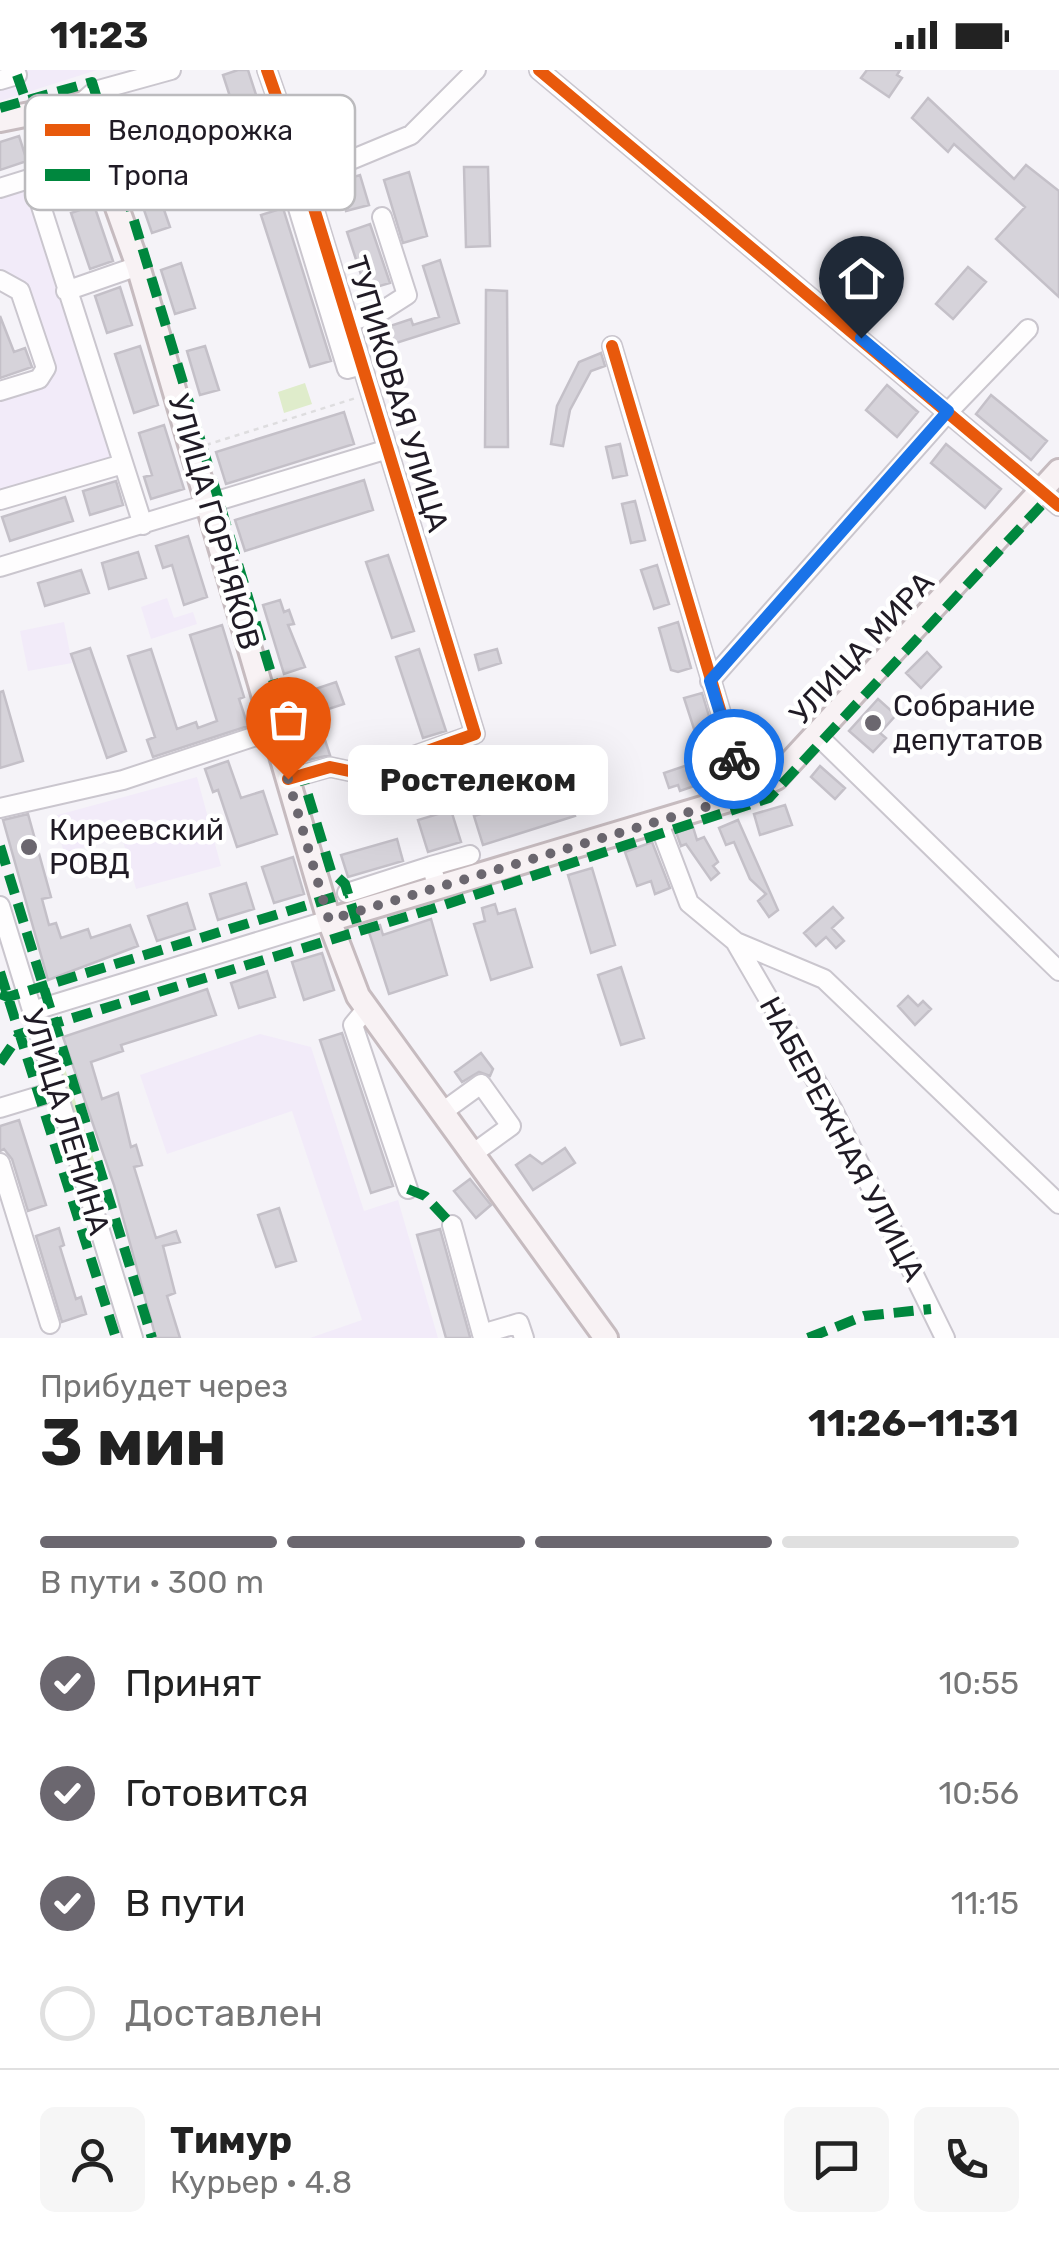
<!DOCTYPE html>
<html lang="ru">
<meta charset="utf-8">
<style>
body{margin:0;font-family:Rubik,sans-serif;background:#f6f6f6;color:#222;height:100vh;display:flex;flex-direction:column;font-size:38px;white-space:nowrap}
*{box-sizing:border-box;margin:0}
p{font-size:32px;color:#767676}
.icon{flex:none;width:55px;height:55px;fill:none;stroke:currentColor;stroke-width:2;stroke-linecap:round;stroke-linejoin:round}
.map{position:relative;height:1268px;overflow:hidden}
.panel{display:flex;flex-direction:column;background:#fff;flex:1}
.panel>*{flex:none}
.pin{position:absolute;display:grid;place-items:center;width:85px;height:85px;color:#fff;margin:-102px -42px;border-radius:50% 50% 50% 0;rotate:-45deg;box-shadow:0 0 10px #0007}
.pin .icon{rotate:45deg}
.courier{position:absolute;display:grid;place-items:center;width:100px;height:100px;margin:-50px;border:8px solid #1a73e8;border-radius:50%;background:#fff;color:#222;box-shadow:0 2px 12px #0007}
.bubble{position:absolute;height:70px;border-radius:15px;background:#fff;box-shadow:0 10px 40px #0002;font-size:32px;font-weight:700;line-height:70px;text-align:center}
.summary em{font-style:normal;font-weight:700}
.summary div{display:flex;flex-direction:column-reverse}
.summary{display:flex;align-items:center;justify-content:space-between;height:170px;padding:0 40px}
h1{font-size:65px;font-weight:700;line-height:75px}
.bar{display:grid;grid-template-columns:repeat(4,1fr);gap:15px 10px;align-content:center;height:120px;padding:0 40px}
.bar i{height:12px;border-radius:8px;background:#e0e0e0}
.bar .on{background:#6b676f}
.bar p{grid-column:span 4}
.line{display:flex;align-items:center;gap:25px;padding:0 40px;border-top:2px solid #e0e0e0}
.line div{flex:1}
.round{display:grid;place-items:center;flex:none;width:105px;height:105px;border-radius:15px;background:#f6f6f6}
ol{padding:0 40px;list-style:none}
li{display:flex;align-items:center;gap:30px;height:110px}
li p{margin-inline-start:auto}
li .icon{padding:10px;border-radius:50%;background:#6b676f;color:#fff;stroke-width:4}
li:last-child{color:#767676}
li i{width:55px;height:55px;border:5px solid #e0e0e0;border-radius:50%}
.status{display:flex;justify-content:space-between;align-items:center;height:70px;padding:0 50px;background:#fff;direction:ltr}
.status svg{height:28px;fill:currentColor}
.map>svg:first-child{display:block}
</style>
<div class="status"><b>11:23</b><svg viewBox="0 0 49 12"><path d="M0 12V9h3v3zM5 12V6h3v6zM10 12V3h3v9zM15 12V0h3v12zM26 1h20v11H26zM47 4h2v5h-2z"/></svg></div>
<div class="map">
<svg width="1059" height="1268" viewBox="0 0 1059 1268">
<rect width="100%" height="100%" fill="#f5f3f8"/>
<!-- built -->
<path fill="#f2ebf9" d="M0,0H97L0,31Z
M32,108L123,394L0,430V331L48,314L55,294L28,219L0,202V118Z
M167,528L174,548L193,542L197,554L151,569L141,537Z
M64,552L72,593L28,601L20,561Z
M197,707L221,796L136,819L122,767L64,783L54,746Z
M260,964L311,977L364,1141L398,1130L438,1268H310L362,1250L292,1041L167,1084L140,1005Z"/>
<!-- green -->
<path fill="#dfeccb" d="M305,313L312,334L284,343L278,322Z
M62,989L100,1109L91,1112L53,992Z"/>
<!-- building -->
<path fill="#d6d3da" stroke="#c4c0c8" stroke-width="2.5" d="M238,0H248L269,65L245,73L223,5Z
M867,0H900L897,5L902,8L889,27L861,8Z
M928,28L1014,109L1026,95L1059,121V227L996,169L1025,137L954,74L948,82L912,48Z
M19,66L27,91L0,100V72Z
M464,97H488L490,176L466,177Z
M409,102L427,166L403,173L384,110Z
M360,105L369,135L346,141L337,112Z
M153,108L170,157L152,163L135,114Z
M94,135L113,191L90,199L71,143Z
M283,138L331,291L310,297L261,145Z
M370,154L390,213L366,220L347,162Z
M440,190L459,253L393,274L387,257L411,249L413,255L439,247L423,196Z
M181,193L195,238L175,244L161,200Z
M968,197L986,212L953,249L936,234Z
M120,217L132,255L107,263L95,226Z
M486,220L507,221L508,377H485Z
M0,246L14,282L25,278L32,297L0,308Z
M140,276L158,335L134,343L115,284Z
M205,276L219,320L200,325L187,281Z
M601,283L605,296L591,301L570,340L563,376L551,374L557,336L579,292Z
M887,315L918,342L897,367L866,340Z
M991,325L1047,371L1031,390L976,344Z
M344,342L354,374L226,414L216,382Z
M164,355L184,419L151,429L144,407L152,405L139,363Z
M620,374L627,405L613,408L606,377Z
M946,374L1001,419L985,438L931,393Z
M364,410L373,440L245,481L235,450Z
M116,411L123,435L90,445L83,421Z
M65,427L73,451L10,471L2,447Z
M635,431L645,470L631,473L622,434Z
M188,466L207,527L184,535L172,495L163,498L156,476Z
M138,482L146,508L109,519L102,493Z
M388,485L414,561L392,568L366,492Z
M657,495L669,534L654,539L641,500Z
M81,500L89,523L45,536L38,513Z
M280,530L284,542L289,540L294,554L288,555L305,597L284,604L263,535Z
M678,552L691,598L678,602L671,600L659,558Z
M222,555L244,627L239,629L248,656L153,687L147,670L155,667L128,586L151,579L177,659L196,652L198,658L217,651L190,565Z
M90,578L126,681L107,688L71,584Z
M419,579L446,661L423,668L396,587Z
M497,579L501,593L479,600L475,585Z
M927,582L941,597L921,618L906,603Z
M336,612L344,634L316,643L330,685L304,691L287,636L296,633L294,626Z
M3,621L23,691L0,698V622Z
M702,623L712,656L695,662L684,628Z
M878,629L896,645L880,663L886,668L873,682L849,661Z
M513,677L521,702L447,725L439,701Z
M720,684L725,701L719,703L721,709L696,720L694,716L680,721L678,715L669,718L664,703Z
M228,691L241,728L263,721L277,764L237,777L218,720L213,722L205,699Z
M820,696L845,718L835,729L811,707Z
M566,717L575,746L483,775L474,746Z
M785,735L792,755L760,765L754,744Z
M451,740L461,772L428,782L418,750Z
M28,744L51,827L42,829L49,855L56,853L61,868L88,859L91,868L130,855L138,876L48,910L3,750Z
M738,750L778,840L769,847L758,831L766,824L750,809L734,772L726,775L719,758Z
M693,757L697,770L704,767L718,792L713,796L719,803L711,810L686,774L681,776L676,762Z
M397,769L403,791L348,807L341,785Z
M652,772L670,818L655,824L651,811L637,816L625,782Z
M293,787L304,824L274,833L262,797Z
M592,798L615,875L591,883L568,805Z
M246,813L254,839L218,850L210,824Z
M187,833L195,859L157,871L148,846Z
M495,834L498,844L515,839L532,897L491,910L474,854L485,851L482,838Z
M833,837L843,848L832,858L844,871L836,878L826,867L816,876L804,863Z
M431,849L447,905L389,924L368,859L380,855L383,865Z
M322,883L334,920L304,930L292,892Z
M621,897L644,968L621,975L598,905Z
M267,901L275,927L239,938L231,913Z
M207,919L216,945L121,975L123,981L91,992L102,1029L118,1023L131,1077L136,1075L142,1095L134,1097L156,1168L176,1161L180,1172L163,1176L175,1223L167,1226L180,1268H156L114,1115L63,967Z
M908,926L918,936L923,931L931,939L915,955L898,936Z
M342,963L393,1116L371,1123L320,970Z
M481,983L493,999L490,1006L479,1002L462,1012L455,1002Z
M19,1050L46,1135L28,1141L12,1089L4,1079L0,1081V1056Z
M565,1078L575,1093L533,1120L516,1095L530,1085L542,1094Z
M470,1109L491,1135L476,1148L454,1121Z
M279,1138L296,1191L276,1197L258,1145Z
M59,1158L64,1175L60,1177L76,1229L81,1227L86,1244L62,1252L36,1166Z
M440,1159L470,1267V1268H446L417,1165Z"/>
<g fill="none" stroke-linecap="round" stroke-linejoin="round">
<!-- minor casing -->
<g stroke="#cac6ce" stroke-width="22">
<path id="minor" d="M267,0L305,109L475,664L363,704L330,697L288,709
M539,0L1059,436
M0,10L17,5L15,0
M80,34L95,21L171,0
M305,109L411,65L476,0
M0,118L32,108L143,455
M308,121L294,125L347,299L362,295
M0,210L20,221L46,298L39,309L0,321
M66,221L138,196
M349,252L382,241L407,225L382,147
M612,276L745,724
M0,430L123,394
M0,497L388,379
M710,611L949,341L1028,259
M816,664L1059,901
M0,738L123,710L274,660
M658,751L689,833L736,872L824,909L1059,1134
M431,796L470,785
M347,823L431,796L438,817
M0,836L133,1268
M736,873L833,1040L945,1268
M367,938L353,955L408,1119
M32,941L329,850
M0,1038L56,1021
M441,1043L481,1014L511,1056L471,1085
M0,1093L50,1254
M452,1155L482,1264L519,1253L524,1268"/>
</g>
<!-- major casing -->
<g stroke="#c6bbbf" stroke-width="28">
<path id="major" d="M0,50L80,34L138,196L329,850L358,926L606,1268
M329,850L729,730L776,708L1059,401"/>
</g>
<!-- path -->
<path stroke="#dedddf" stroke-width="2.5" stroke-dasharray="5 5" stroke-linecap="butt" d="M206,375L356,328"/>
<!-- minor -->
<use href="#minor" stroke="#fefdfe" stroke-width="18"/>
<!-- major -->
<use href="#major" stroke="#f8f2f4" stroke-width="22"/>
<!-- quiet -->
<path stroke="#00873e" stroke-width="10" stroke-dasharray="20 10" stroke-linecap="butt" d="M17,5L26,31
M0,38L92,12L331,801L345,814L359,860
M0,776L152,1268
M0,902L116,1268
M0,924L8,927L347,823
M0,993L20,964L432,839L769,728L1050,426
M408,1119L425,1126L452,1155
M808,1268L864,1246L931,1239"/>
<!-- cycleway casing -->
<g stroke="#fff" stroke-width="19">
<path id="cycleway" d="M267,0L305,109L475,664L363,704L330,697L288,709
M539,0L1059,436
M612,276L745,724"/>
</g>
<!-- cycleway -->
<use href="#cycleway" stroke="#e8590c" stroke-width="12"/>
</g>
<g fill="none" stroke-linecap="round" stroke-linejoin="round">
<!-- done -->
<path stroke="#6b676f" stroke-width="10" stroke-dasharray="0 18" d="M288,709L329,850L729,730L746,724L734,689"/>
<!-- route -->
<path stroke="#1a73e8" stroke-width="12" d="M734,689L710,611L948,341L861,268"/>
</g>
<!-- markers -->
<g fill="#6b676f" stroke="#fff" stroke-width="4">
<circle cx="873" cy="653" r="10"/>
<circle cx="29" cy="777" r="10"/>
</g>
<g text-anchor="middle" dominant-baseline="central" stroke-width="9" stroke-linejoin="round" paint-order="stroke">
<!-- street labels -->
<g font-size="30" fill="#201b25" stroke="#fff">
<text transform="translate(397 324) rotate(73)">ТУПИКОВАЯ УЛИЦА</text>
<text transform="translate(214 452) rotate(74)">УЛИЦА ГОРНЯКОВ</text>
<text transform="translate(862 578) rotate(-47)">УЛИЦА МИРА</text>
<text transform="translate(66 1052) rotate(73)">УЛИЦА ЛЕНИНА</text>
<text transform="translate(842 1069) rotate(62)">НАБЕРЕЖНАЯ УЛИЦА</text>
</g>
<!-- poi labels -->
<g font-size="30" fill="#201b25" stroke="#fff" text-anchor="start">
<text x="893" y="636">Собрание<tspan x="893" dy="34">депутатов</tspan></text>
<text x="49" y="760">Киреевский<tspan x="49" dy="34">РОВД</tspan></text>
</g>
</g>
<!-- legend -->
<rect x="25" y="25" width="330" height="115" rx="15" fill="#fff" stroke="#bcbbbe" stroke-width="2.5"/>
<rect x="45" y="54" width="45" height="12" fill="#e8590c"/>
<rect x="45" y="99" width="45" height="12" fill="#00873e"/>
<g font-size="28" fill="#201b25">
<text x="108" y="70">Велодорожка</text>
<text x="108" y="115">Тропа</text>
</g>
</svg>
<div class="pin" style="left:288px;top:709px;background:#ea580c"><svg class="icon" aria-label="bag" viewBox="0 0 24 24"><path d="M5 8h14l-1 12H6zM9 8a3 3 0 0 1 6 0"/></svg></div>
<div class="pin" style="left:861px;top:268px;background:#1f2937"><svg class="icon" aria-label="home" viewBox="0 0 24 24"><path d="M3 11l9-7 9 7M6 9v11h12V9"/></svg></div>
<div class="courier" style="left:734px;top:689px"><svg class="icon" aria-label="bike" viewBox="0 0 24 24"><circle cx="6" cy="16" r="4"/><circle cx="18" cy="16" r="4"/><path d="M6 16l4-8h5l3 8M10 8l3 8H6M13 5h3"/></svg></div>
<div class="bubble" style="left:348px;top:675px;width:260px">Ростелеком</div>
</div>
<section class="panel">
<div class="summary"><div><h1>3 мин</h1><p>Прибудет через</p></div><em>11:26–11:31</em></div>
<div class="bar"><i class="on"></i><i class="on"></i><i class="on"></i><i></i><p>В пути · 300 m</p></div>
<ol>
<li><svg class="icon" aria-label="check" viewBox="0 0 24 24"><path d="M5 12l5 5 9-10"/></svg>Принят<p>10:55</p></li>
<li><svg class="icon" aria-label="check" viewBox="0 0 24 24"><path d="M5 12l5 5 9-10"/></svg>Готовится<p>10:56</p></li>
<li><svg class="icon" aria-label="check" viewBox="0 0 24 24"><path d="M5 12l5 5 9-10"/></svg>В пути<p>11:15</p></li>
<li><i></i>Доставлен</li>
</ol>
<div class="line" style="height:180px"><a class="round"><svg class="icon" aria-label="person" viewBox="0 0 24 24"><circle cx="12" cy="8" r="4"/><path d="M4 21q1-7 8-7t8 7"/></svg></a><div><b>Тимур</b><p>Курьер · 4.8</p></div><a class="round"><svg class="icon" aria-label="chat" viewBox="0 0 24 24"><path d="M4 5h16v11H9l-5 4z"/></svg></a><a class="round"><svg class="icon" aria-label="phone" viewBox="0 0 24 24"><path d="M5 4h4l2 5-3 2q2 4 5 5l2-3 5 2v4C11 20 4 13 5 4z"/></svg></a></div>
</section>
